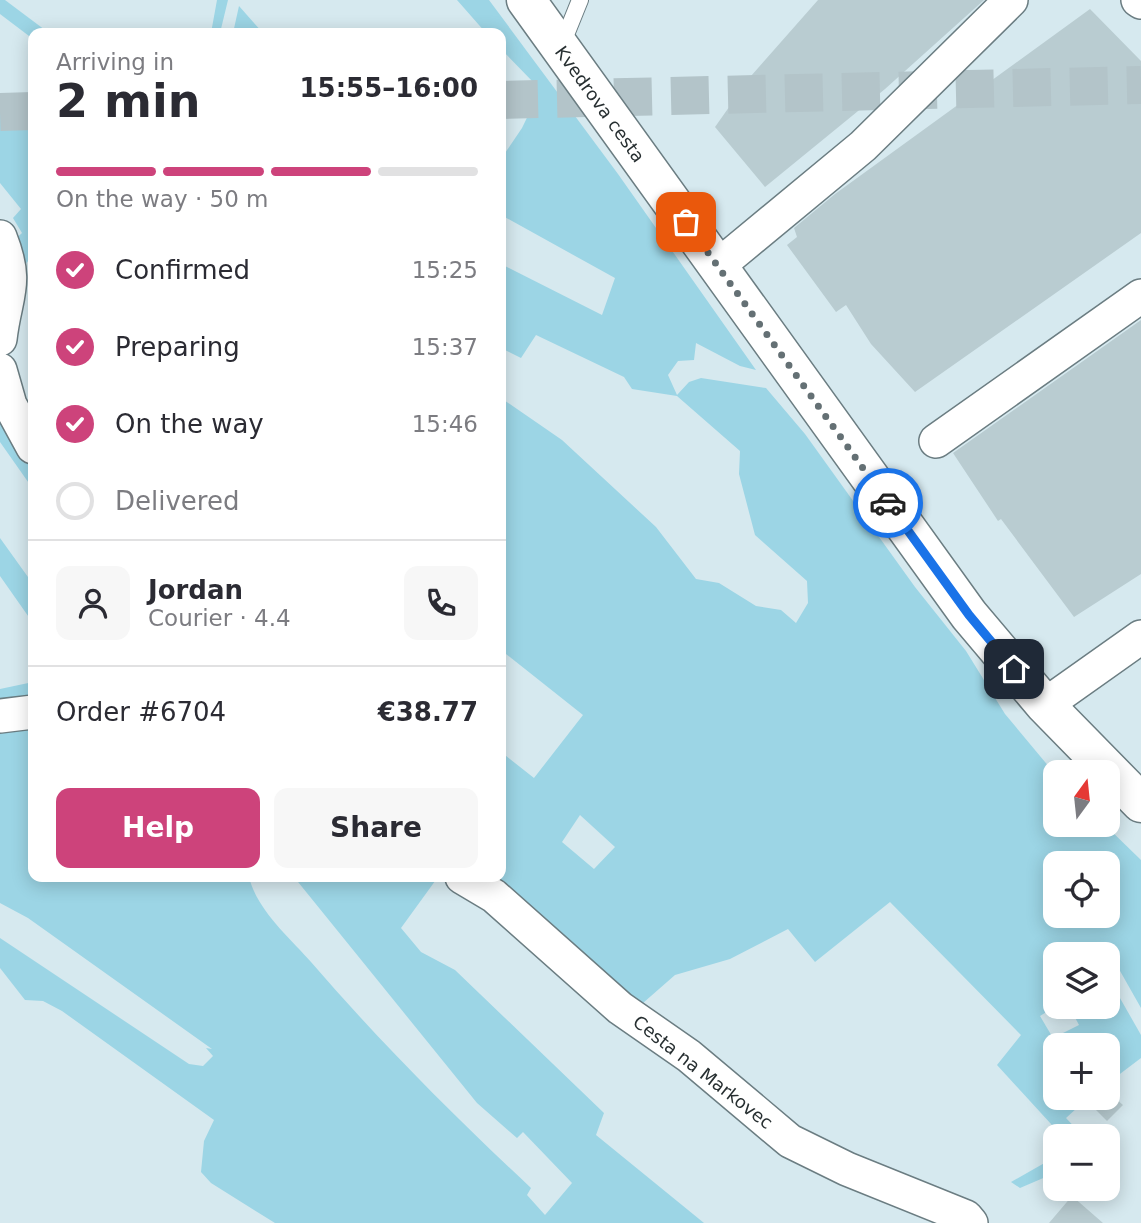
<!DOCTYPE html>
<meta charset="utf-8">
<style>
body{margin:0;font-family:"DejaVu Sans",sans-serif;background:#f7f7f7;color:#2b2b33;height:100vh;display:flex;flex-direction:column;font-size:26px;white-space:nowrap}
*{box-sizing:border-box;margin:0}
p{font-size:23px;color:#7c7c81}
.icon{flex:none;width:38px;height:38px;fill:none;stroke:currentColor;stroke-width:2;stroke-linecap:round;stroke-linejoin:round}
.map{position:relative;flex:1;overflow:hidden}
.details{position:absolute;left:28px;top:28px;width:478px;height:854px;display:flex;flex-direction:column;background:#fff;border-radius:14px;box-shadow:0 4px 18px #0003}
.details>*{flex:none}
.needle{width:46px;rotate:15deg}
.fabs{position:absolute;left:1043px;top:760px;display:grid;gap:14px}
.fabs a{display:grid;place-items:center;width:77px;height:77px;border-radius:14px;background:#fff;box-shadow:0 4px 18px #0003;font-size:35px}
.pin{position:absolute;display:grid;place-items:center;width:60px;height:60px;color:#fff;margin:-30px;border-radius:14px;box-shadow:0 4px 10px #0006}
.courier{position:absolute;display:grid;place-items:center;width:70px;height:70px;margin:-35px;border:5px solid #1a73e8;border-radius:50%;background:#fff;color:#222;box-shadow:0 2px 9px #0007}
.headline em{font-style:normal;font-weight:600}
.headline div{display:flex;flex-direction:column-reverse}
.headline{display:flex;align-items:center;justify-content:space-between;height:119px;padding:0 28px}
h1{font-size:46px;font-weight:600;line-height:52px}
.bar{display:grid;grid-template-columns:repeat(4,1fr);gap:10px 7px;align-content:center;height:84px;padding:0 28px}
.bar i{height:9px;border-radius:5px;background:#e1e1e2}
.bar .selected{background:#cd437b}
.bar p{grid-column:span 4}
.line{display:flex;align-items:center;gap:18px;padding:0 28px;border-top:2px solid #e1e1e2}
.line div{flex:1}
.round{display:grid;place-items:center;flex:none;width:74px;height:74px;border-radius:14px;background:#f7f7f7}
ol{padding:0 28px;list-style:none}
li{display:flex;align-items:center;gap:21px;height:77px}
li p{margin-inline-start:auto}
li .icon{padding:7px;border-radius:50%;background:#cd437b;color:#fff;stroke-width:4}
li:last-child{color:#7c7c81}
li i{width:38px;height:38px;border:4px solid #e1e1e2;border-radius:50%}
.cta{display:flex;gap:14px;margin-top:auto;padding:14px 28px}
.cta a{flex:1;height:80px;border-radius:14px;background:#cd437b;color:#fff;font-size:28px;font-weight:600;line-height:80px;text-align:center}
.cta a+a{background:#f7f7f7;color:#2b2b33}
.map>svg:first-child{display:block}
</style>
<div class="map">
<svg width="1141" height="1223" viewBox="0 0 1141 1223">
<rect width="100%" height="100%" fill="#d6e9ef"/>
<!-- green -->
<path fill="#9cd5e5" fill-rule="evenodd" d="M0,0H5L49,33H33V39L0,14Z
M217,0H228L220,33H211Z
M457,0H489L618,174L756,370L740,366L696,343L694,360L678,361L668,375L677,395L689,382L701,378L766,388L805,434L915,587L966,651L1005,714L1055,774V824H1104L1141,860V1008L1111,955L1094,950L1095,954H1055L1056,1006L1040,1016L1053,1038L1079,1025L1069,1006H1108V977L1141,1035V1058L1108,1083V1045H1055V1097H1089L1066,1118L1083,1136H1062L997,1065L1021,1035L890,902L815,962L788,929L730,959L675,975L635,1010L492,877H500L501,752L534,778L583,715L501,650V398L562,440L656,527L696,579L719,583L756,606L781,610L796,623L808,603L807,581L755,535L739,474L740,451L677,396L632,389L624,377L536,335L521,358L501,348V264L602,315L615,278L501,215V159L522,128L537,97L533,82L501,49L500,33H486ZM580,815L615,847L594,869L562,842ZM1055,863H1108V915H1055Z
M239,6L263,33H233Z
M0,104L33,130V254L23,268L11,243L22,233L13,218L21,209L0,183Z
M0,396L33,459V489L0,442Z
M0,538L33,584V623L0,576Z
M33,682V703L0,707V689Z
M33,718V877H249C257,910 289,937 311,962C380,1042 454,1116 531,1188L527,1195L545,1215L572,1183L523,1132L517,1138L477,1103L294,877H438L401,928L421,952L455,970L604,1113L596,1135L704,1223H275L211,1183L201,1172L204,1141L214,1120L62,1011L43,1001L25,1000L0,968V938L189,1064L203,1066L213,1056L206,1048L212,1049L28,918L0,903V724Z
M1055,1157V1173L1020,1188L1011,1182Z"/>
<!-- building -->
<path fill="#b9ccd1" d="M818,0H984L885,89L765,187L715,127L751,76Z
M1090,9L1141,61V233L915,392L871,344L846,305L836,312L787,245L797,237L794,228L835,194Z
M1141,320V574L1074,617L1001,519L998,521L953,453Z
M1108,1092L1123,1105L1107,1121L1091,1105L1099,1097H1108Z
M1072,1196L1103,1223H1049Z"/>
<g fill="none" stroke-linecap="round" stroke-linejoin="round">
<!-- highway-tunnel -->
<path stroke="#b3c4c9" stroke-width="38" stroke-dasharray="38 19" stroke-linecap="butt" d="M500,100L1141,85
M0,112L33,111"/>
<!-- lane casing -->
<g stroke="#6b7d82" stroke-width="18">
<path id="lane" d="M561,47L580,0"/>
</g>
<!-- street casing -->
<g stroke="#6b7d82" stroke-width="36">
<path id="street" d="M1138,0L1141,2
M0,237C19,285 5,294 0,339
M718,266L863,146L1011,0
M0,370L10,405L33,447
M936,441L1141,296
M1045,705L1141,637
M0,716L33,712
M462,877L494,896L620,1008L689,1056L790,1141L847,1169L966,1217L971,1223"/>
</g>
<!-- secondary casing -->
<g stroke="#6b7d82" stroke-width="41">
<path id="secondary" d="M526,0L969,615L1045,705L1141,803"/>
</g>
<!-- lane -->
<use href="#lane" stroke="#fff" stroke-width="16"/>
<!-- street -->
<use href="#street" stroke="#fff" stroke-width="33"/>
<!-- secondary -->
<use href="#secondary" stroke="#fff" stroke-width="38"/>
</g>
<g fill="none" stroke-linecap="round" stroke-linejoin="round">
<!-- done -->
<path stroke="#647074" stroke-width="7" stroke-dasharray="0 12.6" d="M686,222L888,503"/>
<!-- route -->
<path stroke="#1a73e8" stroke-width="9" d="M888,503L969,615L1014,669"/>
</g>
<g text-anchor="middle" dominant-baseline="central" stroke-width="6" stroke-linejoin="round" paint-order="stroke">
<!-- street labels -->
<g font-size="18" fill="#272f31" stroke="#fff">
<text transform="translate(600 104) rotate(54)">Kvedrova cesta</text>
<text transform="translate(703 1072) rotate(38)">Cesta na Markovec</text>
</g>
</g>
</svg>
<div class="fabs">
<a><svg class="needle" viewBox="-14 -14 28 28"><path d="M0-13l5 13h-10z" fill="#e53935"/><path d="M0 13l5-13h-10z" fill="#7c7c81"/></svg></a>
<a><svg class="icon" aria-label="locate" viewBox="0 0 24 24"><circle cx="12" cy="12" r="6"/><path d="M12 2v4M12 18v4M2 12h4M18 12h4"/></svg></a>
<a><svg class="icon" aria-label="layers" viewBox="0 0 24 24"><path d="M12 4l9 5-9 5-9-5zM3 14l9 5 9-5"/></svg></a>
<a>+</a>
<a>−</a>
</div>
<div class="pin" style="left:686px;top:222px;background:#ea580c"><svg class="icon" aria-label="bag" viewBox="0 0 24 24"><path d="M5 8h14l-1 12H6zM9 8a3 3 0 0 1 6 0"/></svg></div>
<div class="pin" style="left:1014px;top:669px;background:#1f2937"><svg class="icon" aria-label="home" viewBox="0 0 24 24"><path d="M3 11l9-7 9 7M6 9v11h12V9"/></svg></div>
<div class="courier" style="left:888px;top:503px"><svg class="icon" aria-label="car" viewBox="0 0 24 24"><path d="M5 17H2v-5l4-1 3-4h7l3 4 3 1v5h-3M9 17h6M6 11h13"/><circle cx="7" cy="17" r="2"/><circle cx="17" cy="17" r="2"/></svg></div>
<section class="details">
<div class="headline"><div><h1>2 min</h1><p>Arriving in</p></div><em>15:55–16:00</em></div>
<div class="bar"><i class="selected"></i><i class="selected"></i><i class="selected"></i><i></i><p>On the way · 50 m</p></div>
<ol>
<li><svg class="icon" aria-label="check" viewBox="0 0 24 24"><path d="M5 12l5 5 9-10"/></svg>Confirmed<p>15:25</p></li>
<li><svg class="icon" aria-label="check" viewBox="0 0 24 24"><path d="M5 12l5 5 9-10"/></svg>Preparing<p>15:37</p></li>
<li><svg class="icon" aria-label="check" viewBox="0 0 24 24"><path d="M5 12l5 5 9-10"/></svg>On the way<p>15:46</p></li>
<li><i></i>Delivered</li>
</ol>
<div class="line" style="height:126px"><a class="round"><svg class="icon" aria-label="person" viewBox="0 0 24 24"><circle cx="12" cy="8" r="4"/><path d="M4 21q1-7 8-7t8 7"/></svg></a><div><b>Jordan</b><p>Courier · 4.4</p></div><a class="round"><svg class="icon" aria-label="phone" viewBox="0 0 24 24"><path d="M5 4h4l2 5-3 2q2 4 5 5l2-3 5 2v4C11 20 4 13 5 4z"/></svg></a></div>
<div class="line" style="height:91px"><div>Order #6704</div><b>€38.77</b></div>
<div class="cta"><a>Help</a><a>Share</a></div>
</section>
</div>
